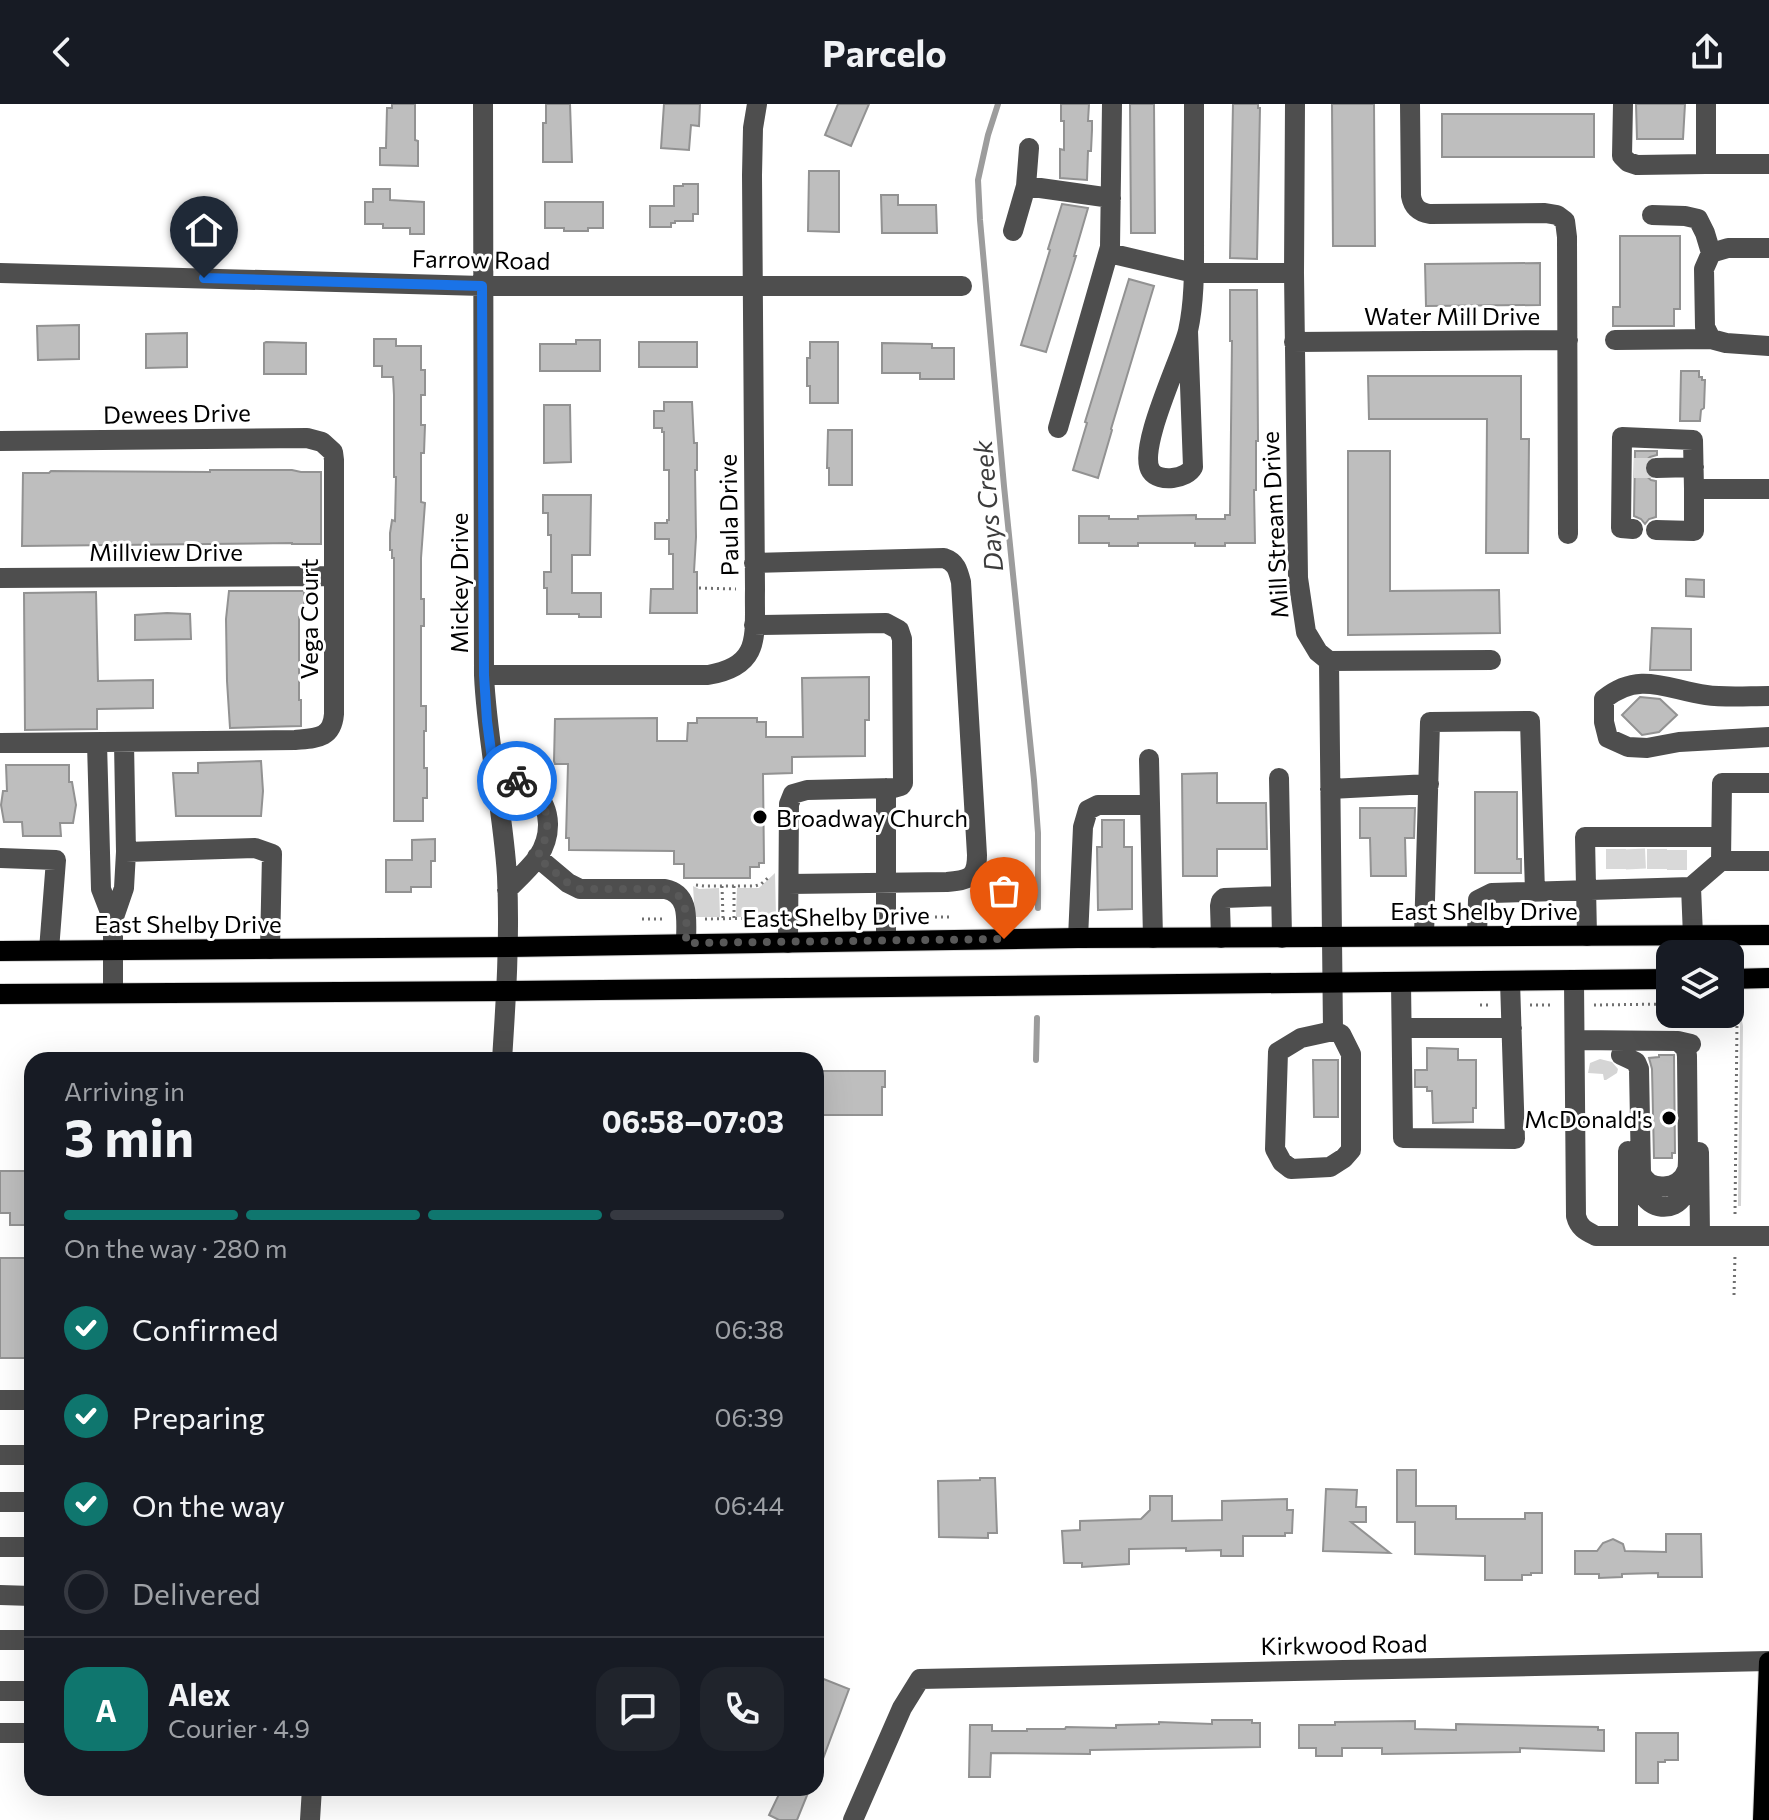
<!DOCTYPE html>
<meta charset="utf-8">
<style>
body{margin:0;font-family:Commissioner,sans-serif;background:#20242c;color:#f1f3f6;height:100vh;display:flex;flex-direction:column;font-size:30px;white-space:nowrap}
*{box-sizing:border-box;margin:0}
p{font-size:26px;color:#9ea1a6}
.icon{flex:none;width:44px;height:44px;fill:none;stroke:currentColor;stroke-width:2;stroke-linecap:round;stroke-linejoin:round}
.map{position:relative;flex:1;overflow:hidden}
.side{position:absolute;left:24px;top:948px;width:800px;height:744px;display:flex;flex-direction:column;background:#171b24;border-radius:24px;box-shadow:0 8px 32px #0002}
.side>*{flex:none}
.controls{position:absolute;left:1656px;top:836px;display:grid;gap:16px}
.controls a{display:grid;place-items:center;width:88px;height:88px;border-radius:16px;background:#171b24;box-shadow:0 8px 32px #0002;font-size:40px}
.pin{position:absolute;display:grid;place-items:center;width:68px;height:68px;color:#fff;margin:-82px -34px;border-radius:50% 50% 50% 0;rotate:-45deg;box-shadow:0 0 8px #0007}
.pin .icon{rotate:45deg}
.courier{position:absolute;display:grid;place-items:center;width:80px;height:80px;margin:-40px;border:6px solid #1a73e8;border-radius:50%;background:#fff;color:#222;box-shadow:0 2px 10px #0007}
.headline em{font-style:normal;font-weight:700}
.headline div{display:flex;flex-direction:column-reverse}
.headline{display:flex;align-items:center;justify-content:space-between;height:136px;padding:0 40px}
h1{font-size:52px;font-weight:700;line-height:60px}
.bar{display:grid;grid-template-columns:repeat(4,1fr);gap:12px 8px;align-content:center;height:96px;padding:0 40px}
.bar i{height:10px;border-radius:6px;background:#363941}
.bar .current{background:#0f766e}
.bar p{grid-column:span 4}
.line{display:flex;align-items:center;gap:20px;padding:0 40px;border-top:2px solid #363941}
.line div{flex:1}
.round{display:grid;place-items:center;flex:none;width:84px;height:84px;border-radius:24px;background:#20242c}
ol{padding:0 40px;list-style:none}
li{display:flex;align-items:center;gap:24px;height:88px}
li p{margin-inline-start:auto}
li .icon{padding:8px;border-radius:50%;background:#0f766e;color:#fff;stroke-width:4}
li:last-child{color:#9ea1a6}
li i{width:44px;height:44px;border:4px solid #363941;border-radius:50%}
header{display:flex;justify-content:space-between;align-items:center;height:104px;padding:0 40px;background:#171b24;font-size:36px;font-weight:700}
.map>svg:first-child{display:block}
</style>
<header><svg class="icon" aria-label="back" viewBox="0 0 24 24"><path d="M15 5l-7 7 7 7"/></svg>Parcelo<svg class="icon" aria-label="share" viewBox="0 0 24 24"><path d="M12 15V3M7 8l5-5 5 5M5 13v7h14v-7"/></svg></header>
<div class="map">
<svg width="1769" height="1716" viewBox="0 0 1769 1716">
<rect width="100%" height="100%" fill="#fff"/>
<!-- grass -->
<path fill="#d5d5d5" d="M775,769L776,812L736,813L737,784H759Z
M693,782L699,785L719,784L720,813H695Z
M1741,911L1743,922L1741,1102H1738L1740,922L1737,912Z
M1600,955L1612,958L1618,965L1617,969L1606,976H1604L1603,970L1588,969L1590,959Z"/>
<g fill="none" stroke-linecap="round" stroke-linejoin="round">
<!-- stream -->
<path stroke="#9c9c9c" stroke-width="6" d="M998,0L988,31L978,76L980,116L1004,382L1034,676L1038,729V804
M1036,956L1037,914"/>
</g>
<!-- building -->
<path fill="#bebebe" stroke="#929292" stroke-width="2" d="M392,0H415V36L418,37V62L380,61V44H386L387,4H392Z
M546,0H570L572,58H543V19H546Z
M664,0H700L699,22L691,21L689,46L661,44Z
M838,0H869L851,42L825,31Z
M1061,0H1089L1088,17H1092V26L1091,47H1088L1087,76L1060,74V45L1064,46V17H1061Z
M1130,0H1154L1155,129H1131Z
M1233,0H1258V4H1260L1257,155L1230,154Z
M1332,0H1374L1375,142H1333Z
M1636,0H1685L1683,35H1637Z
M1442,10H1594V53H1442Z
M809,67H839V128L808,127Z
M683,80H698V110H693V117H675V119H671V123H650V102H674V82H683Z
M373,85H390V96L424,98V130H410V124H383V120H365V98H373Z
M881,91H898V101H936L937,129H882Z
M545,98H603V124H588V127H564V124H545Z
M1062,100L1088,104L1074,152H1076L1046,248L1021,241L1050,146L1048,145Z
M1620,132H1680V205H1674V222H1613V203H1620Z
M1540,159V201L1426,202L1425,160Z
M1129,175L1154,182L1111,325L1112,326L1098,374L1073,366L1087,319L1085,318Z
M1230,186H1257L1258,337H1256V386H1254L1255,439H1225V442H1195V439H1138V442H1109V439H1079V412H1109V415H1138V412L1196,411V415H1225V411H1230L1232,237H1230Z
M79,221V255L38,256L37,222Z
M187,229V263L146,264V230Z
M374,235H396V242H421V266H425V291H421V321H425L424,349H421V398L425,399L421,454V495H424V522H421V602H426V627H424V664H427V694H423V717H394V454H392V446H390V429L392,416L395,417L396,373H394V291L393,273H382V262H374Z
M576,236H600V267H540V240H576Z
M266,238L306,239V270H264V239Z
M639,238H697V263H639Z
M810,238H838V299H810V282H807V254H810Z
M882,239L932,240V244H954V275H920V269H882Z
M1681,267H1699V273H1702V276H1705L1704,304L1701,306L1700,317H1680Z
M1368,272H1521V335H1529L1528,449H1486L1487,315H1369Z
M664,298H692L694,339H697V366H695L696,433L694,468H697V509H650L651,485H673V450H669V435H655V419H667V416H669V366H664V328H662V324H654V307H664Z
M544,301H570L571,358L544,359Z
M828,326H852V381H829V364H827Z
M1348,347H1390V487L1499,486L1500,529L1348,531Z
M1635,347H1657V351L1650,353L1645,357L1643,364L1645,371L1651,376L1656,377V413L1649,415L1645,420L1641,415L1634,412Z
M210,366H292L301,368H321V440H292V439L22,442L23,369H49L51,367L210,368Z
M543,391H591L590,451H572V489H601V513H579V510H547V484H544V468H551V431H548V409H543Z
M1686,475L1704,476V493L1686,492Z
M229,487H304V513H299V596H301V622L230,624L227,577L226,515Z
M96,488L98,577L153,576V604L97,605V625L25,626L24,489Z
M167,509L190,510L191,535L135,536V511Z
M1652,524L1691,525V566H1650Z
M869,573V616H865V652L792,653V669L763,670L764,759H759V763H750V774H684V760H674V747L569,746V734H566L568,660H555L554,657L555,615L657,614V637H687L688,619H697V614H757V618H766V633H803L802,574Z
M1640,593L1660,595L1677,611L1659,628L1642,631L1622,611Z
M261,657L263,687L261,712H176L173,669H198V659Z
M6,661H69V678H72L76,701L73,719H60L61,732H23L22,718H4L1,701L3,687H7Z
M1217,669V699H1266L1267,745H1217V772H1183L1182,670Z
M1475,688H1517V755H1521V769H1475Z
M1360,704H1415L1414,734H1405L1406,772H1371L1370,734H1360Z
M1102,716H1124V743H1132V805L1098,806L1097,743H1102Z
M435,735V757H431V783H411V788H386V756H412V736Z
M1427,944L1458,945V956H1476V1004H1473V1018L1433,1019L1432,987H1427V983H1415V966H1427Z
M1659,951H1674V953L1675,1049H1672V1054H1654L1652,965L1649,954L1659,953Z
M1313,956H1338V1013H1314Z
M822,967H885V983H882V1011H822Z
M0,1067H32V1121H10V1109H0Z
M0,1154H32V1254H0Z
M1397,1366H1416V1402H1456V1415H1525V1409H1542V1469H1531V1471H1522V1476H1485V1452L1415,1450V1418H1397Z
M980,1374H995L997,1429H988V1434L939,1433L938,1377L980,1376Z
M1326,1385L1357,1386L1356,1403H1366V1418H1351L1390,1449L1323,1447Z
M1150,1392H1172V1417L1222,1416V1397L1287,1395V1406H1293L1292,1429H1285V1432H1243V1452H1221V1446L1186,1447V1444L1129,1445V1460L1082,1463V1459H1064L1062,1427L1080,1426V1417L1141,1415L1150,1406Z
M1666,1430H1701L1702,1473H1658V1469L1622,1470V1473L1599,1474V1470H1575V1447H1597L1603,1439L1613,1435L1623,1440L1625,1447L1666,1448Z
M816,1572L849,1585L818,1668L816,1667Z
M1212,1616H1252V1619H1260V1643L1090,1646V1650L991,1649L990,1673H969L970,1621H992V1627H1027V1625H1065L1066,1623L1116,1624V1621L1159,1620V1618L1212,1620Z
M1415,1617V1625L1456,1626V1620L1598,1623V1626H1604V1647L1520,1644V1648L1382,1650V1644H1342V1652H1316V1644H1299V1621H1335V1618Z
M1636,1629H1678V1656H1665V1658H1658V1679H1636Z
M782,1684H810L797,1716H779L769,1711Z"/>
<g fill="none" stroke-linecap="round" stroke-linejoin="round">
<!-- minor-tunnel -->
<path stroke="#d9d9d9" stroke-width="20" stroke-dasharray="20 10" stroke-linecap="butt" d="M1634,364H1656
M1616,745V765
M1635,745L1636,766
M1657,745V765
M1677,766V745"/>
<!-- major casing -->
<g stroke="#dbdbdb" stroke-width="22">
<path id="major" d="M0,847L509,843L1078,834L1769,831
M1730,875L1769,874
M0,890L507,887L1670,875
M1763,1716L1769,1558"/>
</g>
<!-- path -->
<path stroke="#707070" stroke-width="3" stroke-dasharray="2 4" stroke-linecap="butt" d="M699,484L736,485
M696,781L704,782H755L761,780L769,773
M722,782L723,814
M734,782V814
M905,813H949
M809,814H865
M642,815H665
M705,815L769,814
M1480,901H1490
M1530,901H1554
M1594,901L1670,900
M1730,906L1737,917L1735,1111
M1734,1191L1735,1151"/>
<!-- minor -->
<path stroke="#4e4e4e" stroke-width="20" d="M483,0L484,571C487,639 503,705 507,772C510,834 506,895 502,956
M1295,0L1294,169L1298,474L1306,528L1318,548L1329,557L1333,927
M1410,0L1411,92C1413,103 1418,108 1430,110L1545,109L1557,111L1565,117L1567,133L1568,430
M1623,0L1622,52L1628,58L1637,61L1706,60
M1706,0V60H1769
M1026,82L1111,94
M1652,111L1685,112L1698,115L1705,129L1711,149
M1013,127L1026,82L1029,44
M1769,144H1728L1711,149L1704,165L1705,223L1711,235L1726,239L1769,242
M1109,149L1194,169H1294
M0,169L482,182H962
M1188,227L1193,363C1187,375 1159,379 1151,367C1136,346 1182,253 1188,227C1195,195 1194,161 1194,129C1194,86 1194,43 1194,0
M1615,236L1711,235
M1294,238L1568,236
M1058,324L1110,143L1112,0
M0,337L307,334L322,338L333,348L334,356V610C332,635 316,634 295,636L0,639
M1656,364L1694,363
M1633,425L1621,424L1622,333L1693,336L1694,385H1769
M1656,426L1694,427V385
M754,459L944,454C956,458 958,466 961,478L977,751C977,774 969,776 947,778L789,780
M0,474L333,472
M754,521L886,519L899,526L902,535L903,679L901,682L894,684L807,686L793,690L789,700L788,839
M1329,557L1491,556
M484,571H708C763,562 754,530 755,485L752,71L753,24L757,0
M1769,592C1748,592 1726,594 1706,591C1668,586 1640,566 1604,595V618L1608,634L1628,643L1647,644L1679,638L1769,633
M97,639L101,785L113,816
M1149,655L1153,834
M494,670C508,674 524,678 534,688C553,706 551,733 538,753C529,765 518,775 507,786
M1279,674L1282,834
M886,684V837
M1330,685L1429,680
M126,748L255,744L272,750L270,845
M537,753L568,779L580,785H665C691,790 686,818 686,839
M0,754L56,756L49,846
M1721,757H1769
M1691,783L1693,832
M1424,832L1430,618L1530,617L1535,788
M1477,832L1478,796L1492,789L1691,783L1721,757L1722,679H1769
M1587,832L1585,733H1721
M1078,834L1083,723L1088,706L1098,701H1150
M1221,834L1220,802L1221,797L1224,794L1281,792
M1574,877L1576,1112C1579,1124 1586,1127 1596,1132H1769
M1401,878L1403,1034L1515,1035L1510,877
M113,889V816L124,784L126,748L124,639
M1402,924H1512
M1333,927L1341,930L1351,950V1046L1344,1054L1330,1063L1291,1065L1282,1058L1275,1045L1278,948L1301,934Z
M1575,936L1678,937L1691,940
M1621,951L1636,958L1639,965L1641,1069C1649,1089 1680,1086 1687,1066C1688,1064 1688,1055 1688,1053L1687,952L1686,945L1678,937
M1628,1047V1132
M1699,1048L1700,1132
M1641,1069C1641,1075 1641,1082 1642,1088C1649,1106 1674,1108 1683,1092C1687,1084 1687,1075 1687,1067
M0,1296H32
M0,1351H32
M0,1398H32
M0,1443H32
M0,1491L32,1492
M0,1536H32
M0,1587H32
M0,1629H32
M310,1716L312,1684
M853,1716L902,1604L920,1575L1769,1557"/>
<!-- major -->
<use href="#major" stroke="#000" stroke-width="20"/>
</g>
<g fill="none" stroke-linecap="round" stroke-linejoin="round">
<!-- done -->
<path stroke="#595959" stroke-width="8" stroke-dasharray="0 14.4" d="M517,677C550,694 555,722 537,753L568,779L580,785H665C691,790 686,818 686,839L1004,835"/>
<!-- route -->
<path stroke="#1a73e8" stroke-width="10" d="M204,174L482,182L484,571L487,617L494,670L517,677"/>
</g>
<!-- markers -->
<g fill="#000" stroke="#fff" stroke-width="3">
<circle cx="760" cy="713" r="8"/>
<circle cx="1669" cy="1014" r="8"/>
</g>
<g text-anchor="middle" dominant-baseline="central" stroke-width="6" stroke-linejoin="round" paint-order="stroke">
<!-- street labels -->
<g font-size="24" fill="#000" stroke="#fff">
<text transform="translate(481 155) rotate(1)">Farrow Road</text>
<text x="1452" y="211">Water Mill Drive</text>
<text transform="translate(177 309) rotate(-1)">Dewees Drive</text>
<text transform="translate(728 411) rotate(-91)">Paula Drive</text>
<text transform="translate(1274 421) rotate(-93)">Mill Stream Drive</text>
<text x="166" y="447">Millview Drive</text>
<text transform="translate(458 479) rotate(-90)">Mickey Drive</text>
<text transform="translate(308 515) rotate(-90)">Vega Court</text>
<text x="1484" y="806">East Shelby Drive</text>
<text transform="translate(836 812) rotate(-1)">East Shelby Drive</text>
<text x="188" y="819">East Shelby Drive</text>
<text transform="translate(1344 1540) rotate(-1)">Kirkwood Road</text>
</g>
<!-- poi labels -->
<g font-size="24" fill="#000" stroke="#fff" text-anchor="start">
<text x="776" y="713">Broadway Church</text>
<text x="1653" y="1014" text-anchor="end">McDonald's</text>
</g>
<!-- water labels -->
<g font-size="26" font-style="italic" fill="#3d3d3d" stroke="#fff">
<text transform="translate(987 402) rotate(-95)">Days Creek</text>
</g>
</g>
</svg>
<div class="controls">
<a><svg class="icon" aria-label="layers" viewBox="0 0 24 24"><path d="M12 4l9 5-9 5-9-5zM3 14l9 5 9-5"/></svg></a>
</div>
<div class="pin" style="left:1004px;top:835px;background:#ea580c"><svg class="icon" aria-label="bag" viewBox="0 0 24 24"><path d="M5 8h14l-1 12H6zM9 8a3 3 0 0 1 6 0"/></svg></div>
<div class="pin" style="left:204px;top:174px;background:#1f2937"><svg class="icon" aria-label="home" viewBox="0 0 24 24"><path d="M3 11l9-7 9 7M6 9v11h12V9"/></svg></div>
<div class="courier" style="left:517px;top:677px"><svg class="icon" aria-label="bike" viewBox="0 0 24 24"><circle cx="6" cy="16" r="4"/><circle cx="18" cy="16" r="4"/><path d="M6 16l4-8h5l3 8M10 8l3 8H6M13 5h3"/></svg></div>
<section class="side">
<div class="headline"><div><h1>3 min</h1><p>Arriving in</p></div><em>06:58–07:03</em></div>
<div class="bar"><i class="current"></i><i class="current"></i><i class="current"></i><i></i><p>On the way · 280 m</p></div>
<ol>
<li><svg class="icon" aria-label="check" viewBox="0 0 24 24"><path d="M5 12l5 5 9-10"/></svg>Confirmed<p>06:38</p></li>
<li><svg class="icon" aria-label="check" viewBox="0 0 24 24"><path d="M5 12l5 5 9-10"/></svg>Preparing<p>06:39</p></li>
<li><svg class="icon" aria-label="check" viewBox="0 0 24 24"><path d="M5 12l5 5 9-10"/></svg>On the way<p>06:44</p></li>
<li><i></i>Delivered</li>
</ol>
<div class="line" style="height:144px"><b class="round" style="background:#0f766e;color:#fff">A</b><div><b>Alex</b><p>Courier · 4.9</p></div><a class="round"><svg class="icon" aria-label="chat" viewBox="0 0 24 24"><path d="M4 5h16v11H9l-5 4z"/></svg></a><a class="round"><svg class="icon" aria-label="phone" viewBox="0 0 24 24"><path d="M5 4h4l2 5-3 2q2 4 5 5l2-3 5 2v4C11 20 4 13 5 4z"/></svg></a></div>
</section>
</div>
